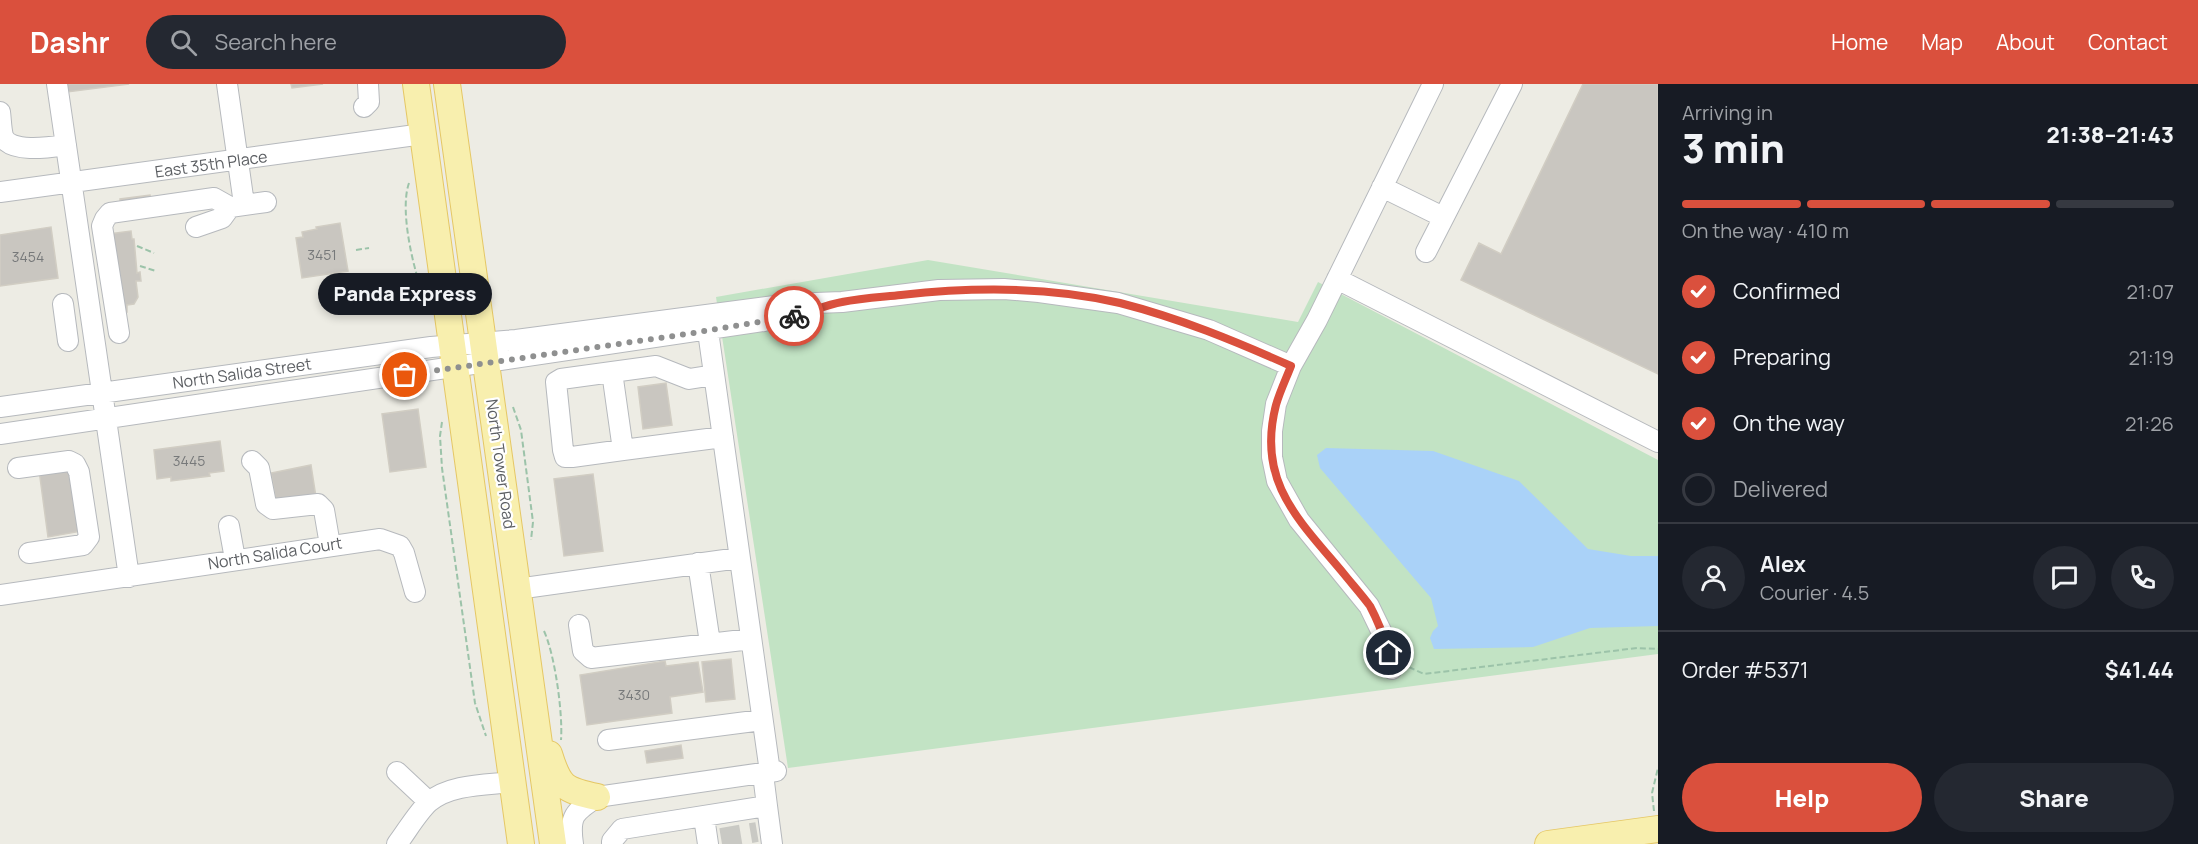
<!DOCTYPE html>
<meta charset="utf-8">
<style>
body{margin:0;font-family:Manrope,sans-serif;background:#242831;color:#f1f3f6;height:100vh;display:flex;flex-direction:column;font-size:22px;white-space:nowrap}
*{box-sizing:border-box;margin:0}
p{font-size:20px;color:#9ea1a6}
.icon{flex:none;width:33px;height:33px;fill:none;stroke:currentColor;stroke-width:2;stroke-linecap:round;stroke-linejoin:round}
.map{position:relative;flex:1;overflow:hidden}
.panel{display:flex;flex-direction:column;background:#171b24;width:540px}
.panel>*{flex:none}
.pin{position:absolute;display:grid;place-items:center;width:51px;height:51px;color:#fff;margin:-26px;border:3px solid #fff;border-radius:50%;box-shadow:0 2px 6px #0007}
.courier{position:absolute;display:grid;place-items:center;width:60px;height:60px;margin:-30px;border:4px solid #da503d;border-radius:50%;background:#fff;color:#222;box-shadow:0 2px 8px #0007}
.bubble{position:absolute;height:42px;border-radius:21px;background:#171b24;box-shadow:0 3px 9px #0003;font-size:20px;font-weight:800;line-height:42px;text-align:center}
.overview em{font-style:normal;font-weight:800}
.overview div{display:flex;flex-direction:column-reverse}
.overview{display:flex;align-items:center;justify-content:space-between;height:102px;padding:0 24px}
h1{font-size:39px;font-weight:800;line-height:45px}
.bar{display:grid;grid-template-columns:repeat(4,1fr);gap:9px 6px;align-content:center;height:72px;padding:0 24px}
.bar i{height:8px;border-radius:4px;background:#363941}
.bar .current{background:#da503d}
.bar p{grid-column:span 4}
.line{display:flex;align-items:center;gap:15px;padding:0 24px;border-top:2px solid #363941}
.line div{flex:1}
.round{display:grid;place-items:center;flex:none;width:63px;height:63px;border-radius:32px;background:#242831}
ol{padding:0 24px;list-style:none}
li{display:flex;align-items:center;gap:18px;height:66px}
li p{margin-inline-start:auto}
li .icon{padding:6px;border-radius:50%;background:#da503d;color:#fff;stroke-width:4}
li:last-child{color:#9ea1a6}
li i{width:33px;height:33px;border:3px solid #363941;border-radius:50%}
.cta{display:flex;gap:12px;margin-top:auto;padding:12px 24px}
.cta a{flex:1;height:69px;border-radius:36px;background:#da503d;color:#fff;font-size:24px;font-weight:800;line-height:69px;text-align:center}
.cta a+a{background:#242831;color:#f1f3f6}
header{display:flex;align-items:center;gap:36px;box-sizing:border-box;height:84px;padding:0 30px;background:#da503d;color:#fff}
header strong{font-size:28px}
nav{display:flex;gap:33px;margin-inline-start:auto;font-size:21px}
.search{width:420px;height:54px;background:#242831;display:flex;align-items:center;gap:15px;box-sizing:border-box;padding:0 21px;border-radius:33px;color:#9ea1a6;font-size:22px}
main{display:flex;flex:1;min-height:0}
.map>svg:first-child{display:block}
</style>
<header>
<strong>Dashr</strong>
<div class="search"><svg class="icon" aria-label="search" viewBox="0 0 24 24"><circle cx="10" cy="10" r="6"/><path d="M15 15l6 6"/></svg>Search here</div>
<nav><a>Home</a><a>Map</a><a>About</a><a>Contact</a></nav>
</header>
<main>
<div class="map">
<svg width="1658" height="760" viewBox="0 0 1658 760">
<rect width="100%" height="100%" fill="#edece4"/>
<!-- green -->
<path fill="#c2e3c4" d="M928,176L1298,238L1318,198L1658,376V570L788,684L716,213Z"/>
<!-- water -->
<path fill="#aad2f8" d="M1326,364L1433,367L1519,397L1588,465L1631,472H1658V542L1590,544L1533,563L1434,565L1430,554L1433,547L1438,542L1431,514L1320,384L1317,371Z"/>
<!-- building -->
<path fill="#c9c6c0" stroke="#d1cdc3" stroke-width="1.5" d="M66,0H129L67,8Z
M291,0H323L292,4Z
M1583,0H1658V290L1461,196L1479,159L1501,170Z
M150,111L152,126L121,131L120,115Z
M340,139L348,187L302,194L296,154L303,153L302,148L317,145L316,143Z
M51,143L58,194L0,202V151Z
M131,147L132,155H134L137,189L140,188L141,197H136L138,213L134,220L127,221V228L119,229L109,150Z
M666,299L672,341L643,345L638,303Z
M418,325L426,383L390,388L382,330Z
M220,357L224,387L209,389L210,392L171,397V393L157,395L154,366Z
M311,381L316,413L276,418L271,389Z
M65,382L74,388L82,447L48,453L39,386Z
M593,390L603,467L564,472L554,395Z
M731,575L735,615L706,618L702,578Z
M665,577L666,582L698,578L703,608L670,613L672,629L587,641L580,591Z
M681,661L683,674L647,679L645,667Z"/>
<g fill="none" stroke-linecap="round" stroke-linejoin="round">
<!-- minor-tunnel -->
<path stroke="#c9c9c4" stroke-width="20" stroke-dasharray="20 10" stroke-linecap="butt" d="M721,754L757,748"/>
<!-- minor casing -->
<g stroke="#b6b9bd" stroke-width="22">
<path id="minor" d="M57,0L129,493
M227,0L244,120
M364,23L369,18L368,0
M0,28C1,35 1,45 3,52C9,70 52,63 66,61
M1382,103L1443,133
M0,108L423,50
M196,143L222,134L230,123L266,118
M1426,168L1512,0
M1337,195L1658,358
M63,220L68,257
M706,233L770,688
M119,249L102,142L105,135L110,129L214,114L230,123
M612,288L561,295L556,298L563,366L565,373H572L623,366
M714,291L689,295L656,282L612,288L623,366L723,353
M0,323L431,263L516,256L790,220L842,218L939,206L1004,205L1039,208L1118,219L1209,246L1291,282
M0,350L764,237
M252,377L259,384L266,420L273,425L318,420L324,426L330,461
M18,384L69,377L75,380L79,388L89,453L83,461L29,469
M229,442L235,475
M698,479L710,559
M517,505L739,474
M0,511L380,455L400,462L404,469L415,508
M579,541L583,567L591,574L751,555
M1392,585L1385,555L1369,522L1299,436L1277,397L1272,373V347L1276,320L1291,282L1317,236L1433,0
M608,656L762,636
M397,688L429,718
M767,722L772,760
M704,733L708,760
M397,760C407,747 417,729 429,718C450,700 486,701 512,698
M573,760C569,732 574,728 597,713L776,687
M612,760V757L622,745L767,722L763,690"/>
</g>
<!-- major casing -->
<g stroke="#e5c765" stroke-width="28">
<path id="major" d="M416,0L521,760
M447,0L553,760
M549,670C559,703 564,706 597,713
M1548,760L1658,745"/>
</g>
<!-- path -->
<path stroke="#9cc3a9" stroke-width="2" stroke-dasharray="6 3" stroke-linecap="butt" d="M409,99C399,127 414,188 425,216
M137,162L154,169
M356,166L369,164
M140,182L156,187
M335,201L336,214
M513,323L521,346L533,438L531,456
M442,338L440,352L442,384L475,619L486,652
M544,547C555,571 563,630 561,656
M1409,583L1424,590L1637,564L1658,565
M1654,727L1652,709L1658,684"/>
<!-- minor -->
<use href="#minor" stroke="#fff" stroke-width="20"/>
<!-- major -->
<use href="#major" stroke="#f8efae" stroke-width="26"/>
</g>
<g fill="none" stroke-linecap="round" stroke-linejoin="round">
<!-- done -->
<path stroke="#8f9090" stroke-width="6" stroke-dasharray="0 10.8" d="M405,291L687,250L794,232"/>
<!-- route -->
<path stroke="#da503d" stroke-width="8" d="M794,232C810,228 826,221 842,218C861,214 882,213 901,211C973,203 1048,202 1120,219C1179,234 1235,257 1291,282C1286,295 1280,307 1276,321C1256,398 1299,436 1344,490C1352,500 1362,511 1370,522C1378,537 1384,553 1389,569"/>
</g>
<g text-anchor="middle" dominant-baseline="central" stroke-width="4.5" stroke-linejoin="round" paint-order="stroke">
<!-- number labels -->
<g font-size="14" fill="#77797a">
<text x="322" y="170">3451</text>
<text x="28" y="172">3454</text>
<text x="189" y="376">3445</text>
<text x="634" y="610">3430</text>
</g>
<!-- street labels -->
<g font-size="16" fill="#5c5f63" stroke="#fff">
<text transform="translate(211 80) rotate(-8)">East 35th Place</text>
<text transform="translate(242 289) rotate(-8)">North Salida Street</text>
<text transform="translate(501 380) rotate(82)">North Tower Road</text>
<text transform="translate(275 469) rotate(-9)">North Salida Court</text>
</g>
</g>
</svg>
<div class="pin" style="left:405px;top:291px;background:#ea580c"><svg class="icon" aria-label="bag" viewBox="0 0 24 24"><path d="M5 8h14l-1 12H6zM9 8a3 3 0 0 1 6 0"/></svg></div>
<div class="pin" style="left:1389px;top:569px;background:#1f2937"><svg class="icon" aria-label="home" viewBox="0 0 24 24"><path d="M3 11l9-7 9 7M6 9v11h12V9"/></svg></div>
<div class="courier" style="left:794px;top:232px"><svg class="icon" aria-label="bike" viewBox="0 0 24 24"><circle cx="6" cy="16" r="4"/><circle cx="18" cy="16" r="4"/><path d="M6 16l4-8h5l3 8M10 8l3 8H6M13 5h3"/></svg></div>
<div class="bubble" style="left:318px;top:189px;width:174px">Panda Express</div>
</div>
<section class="panel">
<div class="overview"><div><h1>3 min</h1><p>Arriving in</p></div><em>21:38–21:43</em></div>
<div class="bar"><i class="current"></i><i class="current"></i><i class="current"></i><i></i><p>On the way · 410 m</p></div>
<ol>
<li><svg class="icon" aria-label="check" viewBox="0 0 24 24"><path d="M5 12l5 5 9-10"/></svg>Confirmed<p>21:07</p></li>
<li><svg class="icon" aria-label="check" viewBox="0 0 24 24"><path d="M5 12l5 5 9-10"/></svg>Preparing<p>21:19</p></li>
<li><svg class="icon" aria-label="check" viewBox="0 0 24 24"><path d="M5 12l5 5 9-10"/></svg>On the way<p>21:26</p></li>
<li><i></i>Delivered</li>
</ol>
<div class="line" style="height:108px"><a class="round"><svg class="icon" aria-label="person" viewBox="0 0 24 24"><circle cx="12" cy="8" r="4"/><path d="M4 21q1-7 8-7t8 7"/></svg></a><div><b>Alex</b><p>Courier · 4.5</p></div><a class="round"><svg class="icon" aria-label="chat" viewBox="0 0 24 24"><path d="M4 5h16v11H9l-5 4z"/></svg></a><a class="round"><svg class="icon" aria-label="phone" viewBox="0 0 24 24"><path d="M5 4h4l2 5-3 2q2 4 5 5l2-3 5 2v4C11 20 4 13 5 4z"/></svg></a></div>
<div class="line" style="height:78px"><div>Order #5371</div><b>$41.44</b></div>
<div class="cta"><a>Help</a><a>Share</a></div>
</section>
</main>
